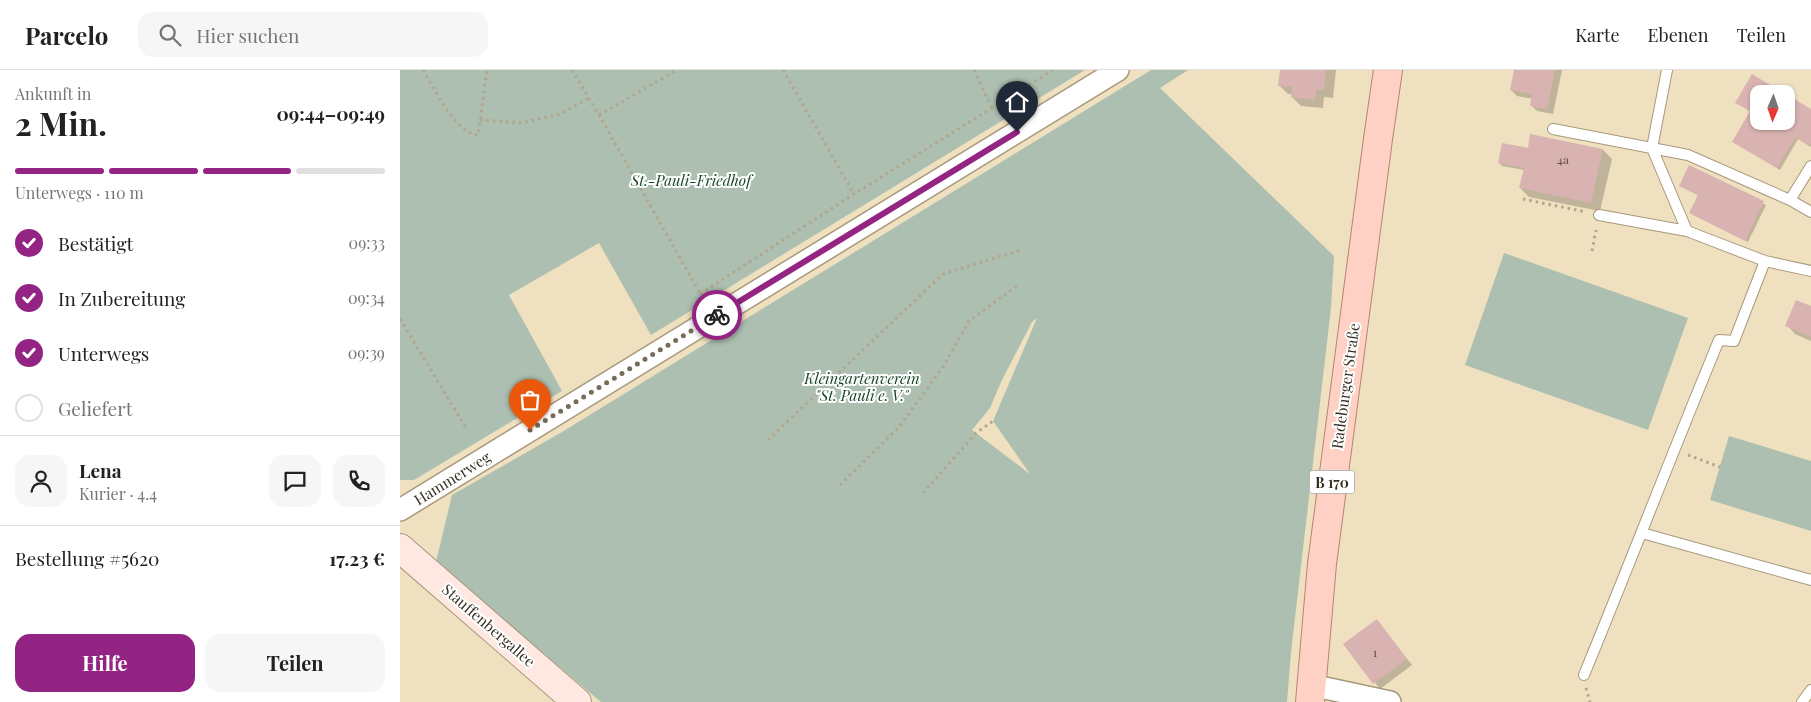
<!DOCTYPE html>
<html lang="de">
<meta charset="utf-8">
<style>
body{margin:0;font-family:"Playfair Display",serif;background:#f6f6f6;color:#222;height:100vh;display:flex;flex-direction:column;font-size:19px;white-space:nowrap}
*{box-sizing:border-box;margin:0}
p{font-size:16px;color:#767676}
.icon{flex:none;width:28px;height:28px;fill:none;stroke:currentColor;stroke-width:2;stroke-linecap:round;stroke-linejoin:round}
.map{position:relative;flex:1;overflow:hidden}
.panel{display:flex;flex-direction:column;background:#fff;width:400px}
.panel>*{flex:none}
.needle{width:32px;rotate:182deg}
.buttons{position:absolute;left:1350px;top:15px;display:grid;gap:10px}
.buttons a{display:grid;place-items:center;width:45px;height:45px;border-radius:10px;background:#fff;box-shadow:0 1px 4px #0004;font-size:25px}
.pin{position:absolute;display:grid;place-items:center;width:42px;height:42px;color:#fff;margin:-51px -21px;border-radius:50% 50% 50% 0;rotate:-45deg;box-shadow:0 0 5px #0007}
.pin .icon{rotate:45deg}
.courier{position:absolute;display:grid;place-items:center;width:50px;height:50px;margin:-25px;border:4px solid #942484;border-radius:50%;background:#fff;color:#222;box-shadow:0 1px 6px #0007}
.overview em{font-style:normal;font-weight:700}
.overview div{display:flex;flex-direction:column-reverse}
.overview{display:flex;align-items:center;justify-content:space-between;height:85px;padding:0 15px}
h1{font-size:32px;font-weight:700;line-height:38px}
.bar{display:grid;grid-template-columns:repeat(4,1fr);gap:8px 5px;align-content:center;height:60px;padding:0 15px}
.bar i{height:6px;border-radius:4px;background:#e0e0e0}
.bar .selected{background:#942484}
.bar p{grid-column:span 4}
.line{display:flex;align-items:center;gap:12px;padding:0 15px;border-top:1px solid #e0e0e0}
.line div{flex:1}
.round{display:grid;place-items:center;flex:none;width:52px;height:52px;border-radius:15px;background:#f6f6f6}
ol{padding:0 15px;list-style:none}
li{display:flex;align-items:center;gap:15px;height:55px}
li p{margin-inline-start:auto}
li .icon{padding:5px;border-radius:50%;background:#942484;color:#fff;stroke-width:4}
li:last-child{color:#767676}
li i{width:28px;height:28px;border:2px solid #e0e0e0;border-radius:50%}
.action{display:flex;gap:10px;margin-top:auto;padding:10px 15px}
.action a{flex:1;height:58px;border-radius:15px;background:#942484;color:#fff;font-size:20px;font-weight:700;line-height:58px;text-align:center}
.action a+a{background:#f6f6f6;color:#222}
header{display:flex;align-items:center;gap:30px;box-sizing:border-box;height:70px;padding:0 25px;background:#fff;border-bottom:1px solid #e0e0e0}
header strong{font-size:24px}
nav{display:flex;gap:28px;margin-inline-start:auto;font-size:18px}
.search{width:350px;height:45px;background:#f6f6f6;display:flex;align-items:center;gap:12px;box-sizing:border-box;padding:0 18px;border-radius:15px;color:#767676;font-size:19px}
main{display:flex;flex:1;min-height:0}
.map>svg:first-child{display:block}
</style>
<header>
<strong>Parcelo</strong>
<div class="search"><svg class="icon" aria-label="search" viewBox="0 0 24 24"><circle cx="10" cy="10" r="6"/><path d="M15 15l6 6"/></svg>Hier suchen</div>
<nav><a>Karte</a><a>Ebenen</a><a>Teilen</a></nav>
</header>
<main>
<section class="panel">
<div class="overview"><div><h1>2 Min.</h1><p>Ankunft in</p></div><em>09:44–09:49</em></div>
<div class="bar"><i class="selected"></i><i class="selected"></i><i class="selected"></i><i></i><p>Unterwegs · 110 m</p></div>
<ol>
<li><svg class="icon" aria-label="check" viewBox="0 0 24 24"><path d="M5 12l5 5 9-10"/></svg>Bestätigt<p>09:33</p></li>
<li><svg class="icon" aria-label="check" viewBox="0 0 24 24"><path d="M5 12l5 5 9-10"/></svg>In Zubereitung<p>09:34</p></li>
<li><svg class="icon" aria-label="check" viewBox="0 0 24 24"><path d="M5 12l5 5 9-10"/></svg>Unterwegs<p>09:39</p></li>
<li><i></i>Geliefert</li>
</ol>
<div class="line" style="height:90px"><a class="round"><svg class="icon" aria-label="person" viewBox="0 0 24 24"><circle cx="12" cy="8" r="4"/><path d="M4 21q1-7 8-7t8 7"/></svg></a><div><b>Lena</b><p>Kurier · 4.4</p></div><a class="round"><svg class="icon" aria-label="chat" viewBox="0 0 24 24"><path d="M4 5h16v11H9l-5 4z"/></svg></a><a class="round"><svg class="icon" aria-label="phone" viewBox="0 0 24 24"><path d="M5 4h4l2 5-3 2q2 4 5 5l2-3 5 2v4C11 20 4 13 5 4z"/></svg></a></div>
<div class="line" style="height:65px"><div>Bestellung #5620</div><b>17.23 €</b></div>
<div class="action"><a>Hilfe</a><a>Teilen</a></div>
</section>
<div class="map">
<svg width="1411" height="632" viewBox="0 0 1411 632">
<rect width="100%" height="100%" fill="#efe0c0"/>
<!-- green -->
<path fill="#acbfb0" fill-rule="evenodd" d="M0,0H685L251,265L199,173L109,225L162,321L14,410H0Z
M751,0H788L760,18L934,186L931,238L891,582L887,632H201L36,492L52,425L162,362ZM637,248L593,351L630,404L572,360L590,338L601,312L632,252Z
M1104,183L1288,248L1248,360L1065,295Z
M1329,366L1411,391V461L1310,430Z"/>
<!-- shadow -->
<path fill="#0003" d="M881,0H936L933,28L924,27L923,38L901,36L892,27V24H888L879,15Z
M1115,0H1162L1153,44L1137,41L1131,35L1133,29L1117,26L1111,20Z
M1359,24V51H1386L1411,40V77L1398,69L1380,100L1337,74L1351,42L1340,35Z
M1129,79L1203,80L1212,89L1200,141L1129,127L1120,118L1124,100L1102,96L1100,93Z
M1290,97L1366,135L1348,172L1290,143L1299,126L1281,116Z
M1411,238V271L1395,264L1387,255Z
M977,551L1012,595L980,619L945,575Z"/>
<!-- building -->
<path fill="#d9b3b1" d="M880,0H926L924,20L916,19L915,30L891,27L892,17L878,16Z
M1114,0H1155L1147,39L1130,36L1132,24L1110,20Z
M1352,4L1385,24H1359V51H1386V24L1411,39V73L1409,76L1396,67L1377,98L1332,72L1350,41L1335,33Z
M1130,64L1203,79L1191,133L1119,118L1124,98L1098,93L1102,73L1128,78Z
M1289,95L1364,131L1345,171L1289,143L1298,125L1279,116Z
M1396,230L1411,236V267L1385,256Z
M977,549L1007,589L973,614L943,574Z"/>
<g fill="none" stroke-linecap="round" stroke-linejoin="round">
<!-- lane casing -->
<g stroke="#a8997b" stroke-width="12">
<path id="lane" d="M1267,0L1252,78L1287,161
M1153,59L1288,85L1390,130L1411,142
M1390,130L1411,96
M1365,191L1411,201
M1242,463L1411,510
M1184,605C1230,493 1273,381 1319,270L1334,271L1365,191L1287,161L1199,145
M1402,632L1411,620"/>
</g>
<!-- street casing -->
<g stroke="#a8997b" stroke-width="24">
<path id="street" d="M0,440L718,0
M911,615L990,632"/>
</g>
<!-- secondary casing -->
<g stroke="#a8997b" stroke-width="30">
<path id="secondary" d="M0,478L177,632"/>
</g>
<!-- primary casing -->
<g stroke="#b88372" stroke-width="30">
<path id="primary" d="M910,632L922,494L978,69L988,0"/>
</g>
<!-- path -->
<path stroke="#b2a58c" stroke-width="3" stroke-dasharray="2.5 4" stroke-linecap="butt" d="M23,0C35,19 55,63 78,65L87,0
M172,0L199,45L301,225
M383,0L454,124
M574,0L592,38
M199,45L277,0
M80,50L122,53L160,44L189,28
M1123,129L1186,142
M1192,181L1196,160
M300,224L454,124L653,0
M0,249L66,358
M368,370L543,204L621,180
M1288,385L1320,397
M440,415L500,356L543,297L569,251L618,215
M523,423L576,363L593,351
M1186,618L1190,632"/>
<!-- lane -->
<use href="#lane" stroke="#fff" stroke-width="10"/>
<!-- street -->
<use href="#street" stroke="#fff" stroke-width="21"/>
<!-- secondary -->
<use href="#secondary" stroke="#ffe8e2" stroke-width="28"/>
<!-- primary -->
<use href="#primary" stroke="#ffd0c4" stroke-width="28"/>
</g>
<g fill="none" stroke-linecap="round" stroke-linejoin="round">
<!-- done -->
<path stroke="#756c59" stroke-width="5" stroke-dasharray="0 9" d="M130,360L317,245"/>
<!-- route -->
<path stroke="#942484" stroke-width="6" d="M317,245L617,62"/>
</g>
<g text-anchor="middle" dominant-baseline="central" stroke-width="4" stroke-linejoin="round" paint-order="stroke">
<!-- number labels -->
<g font-size="12" fill="#5d4f45">
<text x="1163" y="89">4a</text>
<text x="975" y="582">1</text>
</g>
<!-- shield labels -->
<rect fill="#fff" stroke="#716d64" stroke-width="1" x="909.5" y="400.5" width="45" height="23" rx="4"/>
<g font-size="14" font-weight="bold" fill="#342e21">
<text x="932" y="412">B 170</text>
</g>
<!-- park labels -->
<g font-size="15" font-style="italic" fill="#154526" stroke="#fff">
<text x="291" y="110">St.-Pauli-Friedhof</text>
<text x="462" y="308">Kleingartenverein<tspan x="462" dy="17">"St. Pauli e. V."</tspan></text>
</g>
<!-- street labels -->
<g font-size="15" fill="#342e21" stroke="#fff">
<text transform="translate(945 316) rotate(-82)">Radeburger Straße</text>
<text transform="translate(52 408) rotate(-32)">Hammerweg</text>
<text transform="translate(89 555) rotate(41)">Stauffenbergallee</text>
</g>
</g>
</svg>
<div class="buttons">
<a><svg class="needle" viewBox="-14 -14 28 28"><path d="M0-13l5 13h-10z" fill="#e53935"/><path d="M0 13l5-13h-10z" fill="#767676"/></svg></a>
</div>
<div class="pin" style="left:130px;top:360px;background:#ea580c"><svg class="icon" aria-label="bag" viewBox="0 0 24 24"><path d="M5 8h14l-1 12H6zM9 8a3 3 0 0 1 6 0"/></svg></div>
<div class="pin" style="left:617px;top:62px;background:#1f2937"><svg class="icon" aria-label="home" viewBox="0 0 24 24"><path d="M3 11l9-7 9 7M6 9v11h12V9"/></svg></div>
<div class="courier" style="left:317px;top:245px"><svg class="icon" aria-label="bike" viewBox="0 0 24 24"><circle cx="6" cy="16" r="4"/><circle cx="18" cy="16" r="4"/><path d="M6 16l4-8h5l3 8M10 8l3 8H6M13 5h3"/></svg></div>
</div>
</main>
